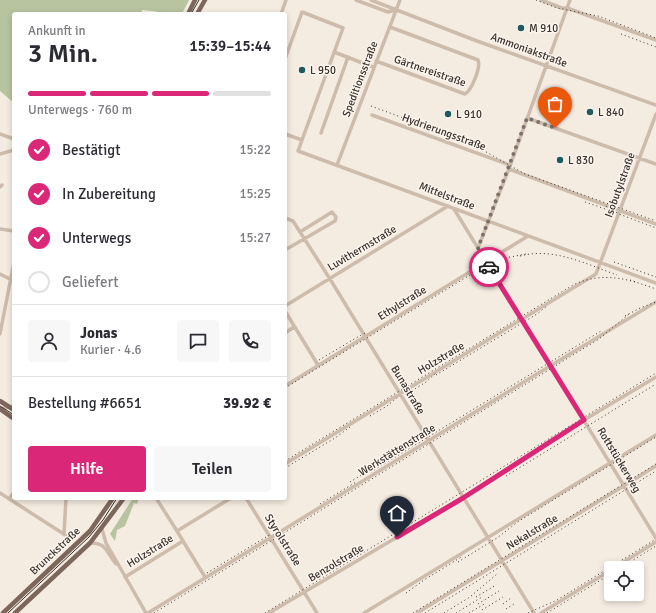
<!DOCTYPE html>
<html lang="de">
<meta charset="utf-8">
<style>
body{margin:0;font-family:Signika,sans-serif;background:#f7f7f7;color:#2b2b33;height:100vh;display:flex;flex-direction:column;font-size:15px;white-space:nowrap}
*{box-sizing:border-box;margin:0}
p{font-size:13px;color:#7c7c81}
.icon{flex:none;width:22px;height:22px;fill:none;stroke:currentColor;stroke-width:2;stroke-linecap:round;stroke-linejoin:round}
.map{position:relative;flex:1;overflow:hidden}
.sheet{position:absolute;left:12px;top:12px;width:275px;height:488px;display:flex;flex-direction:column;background:#fff;border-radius:4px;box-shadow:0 2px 6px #0003}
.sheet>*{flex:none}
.tools{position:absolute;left:604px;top:561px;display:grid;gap:8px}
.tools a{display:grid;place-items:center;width:40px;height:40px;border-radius:4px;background:#fff;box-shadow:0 2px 6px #0003;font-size:20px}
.pin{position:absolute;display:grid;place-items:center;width:34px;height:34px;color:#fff;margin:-41px -17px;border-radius:50% 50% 50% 0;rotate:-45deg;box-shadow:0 0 4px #0007}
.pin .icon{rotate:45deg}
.courier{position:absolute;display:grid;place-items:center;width:40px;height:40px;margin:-20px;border:3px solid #db2777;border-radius:50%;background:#fff;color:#222;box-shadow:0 1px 5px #0007}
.overview em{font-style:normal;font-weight:600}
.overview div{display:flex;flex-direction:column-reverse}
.overview{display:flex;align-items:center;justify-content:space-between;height:68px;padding:0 16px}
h1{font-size:26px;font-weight:600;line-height:30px}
.bar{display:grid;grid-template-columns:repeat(4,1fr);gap:6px 4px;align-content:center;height:48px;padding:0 16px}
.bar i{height:5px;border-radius:3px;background:#e1e1e2}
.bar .current{background:#db2777}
.bar p{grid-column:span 4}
.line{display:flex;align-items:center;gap:10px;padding:0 16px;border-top:1px solid #e1e1e2}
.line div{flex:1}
.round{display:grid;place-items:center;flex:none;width:42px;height:42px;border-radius:4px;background:#f7f7f7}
ol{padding:0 16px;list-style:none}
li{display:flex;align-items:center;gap:12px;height:44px}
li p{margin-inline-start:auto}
li .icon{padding:4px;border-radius:50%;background:#db2777;color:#fff;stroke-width:4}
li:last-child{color:#7c7c81}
li i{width:22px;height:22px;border:2px solid #e1e1e2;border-radius:50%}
.cta{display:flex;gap:8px;margin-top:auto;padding:8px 16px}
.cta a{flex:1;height:46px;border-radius:4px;background:#db2777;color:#fff;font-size:16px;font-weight:600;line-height:46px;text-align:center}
.cta a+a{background:#f7f7f7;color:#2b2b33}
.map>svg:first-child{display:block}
</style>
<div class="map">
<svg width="656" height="613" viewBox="0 0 656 613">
<rect width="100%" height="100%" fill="#f4ebe1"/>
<!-- green -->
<path fill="#b8c4a0" d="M0,0H189L182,14C168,14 155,11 142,10L141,14H14V103L0,91Z
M133,498H139L137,504L134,503L125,526L117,530L115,541L110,534Z"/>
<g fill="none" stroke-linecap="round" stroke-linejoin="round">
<!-- minor -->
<path stroke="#cdbbac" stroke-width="3.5" d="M356,0L388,12L395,10
M371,0L477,41L656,105
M541,0L562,8H567L656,40
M281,14L286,0
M334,52L373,67
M285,59L302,12L343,28L298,151L656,283
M376,61L465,94C472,90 481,67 478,60L390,27
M372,115L510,165
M527,118L656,164
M321,133L348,57
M0,134L14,139
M285,134L302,140
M0,154L14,150
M337,165L400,0
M509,169L656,224
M0,187L2,185
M454,209L656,538
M285,218L293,221L330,279L534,613
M0,229L14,231
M478,248L510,166L570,0
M285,250L335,221L336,217L332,212L300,232
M0,274L14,281
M285,306L448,206
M285,311L318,365
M285,333L294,327
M0,334L14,262
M285,386L528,236
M0,409L14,406
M285,464L596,274L656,114
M0,493L70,538
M156,498L177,531
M246,498L317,613
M9,499L14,492
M102,529L106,543L146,613
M64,534L66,498
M183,541L205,577
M90,543C106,542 107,553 116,564
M614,568L656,542
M125,577L183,541L177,531L231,498
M148,613L550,366L656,302
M269,613L463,498L584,420L656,377
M364,613L656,435
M417,613L656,466
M541,613L611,570"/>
<!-- major -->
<path stroke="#7d675c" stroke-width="4.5" d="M188,14L195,0
M197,14L205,0
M0,401L14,410
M0,409L14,419
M3,613L90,531L113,498
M15,613L90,543L124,498"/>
<!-- tram -->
<path stroke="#3b302b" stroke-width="1" d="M191,14L199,0
M0,406L14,415
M8,613L89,537L103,520L117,498"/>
<!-- rail -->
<path stroke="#3b302b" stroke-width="1" stroke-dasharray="1 3" stroke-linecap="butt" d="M536,0L557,8L598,16L656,38
M621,34L656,47
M371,106L425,126L445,136L481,149L525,174L656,221
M585,202L611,211
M606,206L619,214L656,228
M520,256C553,247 586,264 617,275
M614,262L656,277
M630,280L656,289
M625,316L640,308L656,302
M319,360L356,338L367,332
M436,375L537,314L547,306
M285,388L488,264L505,258L526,254
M405,395L426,382L436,373
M370,416L387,406L398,397
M285,461L573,285C594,275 614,276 635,282
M285,468L335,438L350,427
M371,472L601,331
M506,476L656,384
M350,482L375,467
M320,504L356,482
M458,562L497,538L519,521L656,437
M620,568L656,546
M207,573L271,534
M406,593L424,580L463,556
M476,597L496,585
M478,604L499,591
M503,604L511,598
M506,609L514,604
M482,610L503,597
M154,613L599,339L629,314
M265,613L656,373
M413,613L656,464
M425,613L656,471
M444,613L470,597L497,574
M456,613L482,597
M469,613L486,603
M528,613L557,600L656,539
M547,613L609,575"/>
</g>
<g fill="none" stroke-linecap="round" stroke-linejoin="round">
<!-- done -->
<path stroke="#7c716b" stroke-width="4" stroke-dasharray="0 7.2" d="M489,267L478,248L527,118L555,128"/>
<!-- route -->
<path stroke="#db2777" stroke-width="5" d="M397,537L463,498L584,420L489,267"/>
</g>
<!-- markers -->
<g fill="#1f5a5e" stroke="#fbf5ee" stroke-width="1.5">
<circle cx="521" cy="28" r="4"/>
<circle cx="302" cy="70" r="4"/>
<circle cx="590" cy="112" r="4"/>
<circle cx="448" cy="114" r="4"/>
<circle cx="560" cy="160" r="4"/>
</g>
<g text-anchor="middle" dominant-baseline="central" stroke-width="3" stroke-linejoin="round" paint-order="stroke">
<!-- poi labels -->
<g font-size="11" fill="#3b302b" stroke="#fbf5ee" text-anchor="start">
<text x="529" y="28">M 910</text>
<text x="310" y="70">L 950</text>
<text x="598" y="112">L 840</text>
<text x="456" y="114">L 910</text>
<text x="568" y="160">L 830</text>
</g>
<!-- street labels -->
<g font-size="11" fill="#3b302b" stroke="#fbf5ee">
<text transform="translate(529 50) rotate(20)">Ammoniakstraße</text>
<text transform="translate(430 71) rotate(19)">Gärtnereistraße</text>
<text transform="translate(360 79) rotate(-69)">Speditionsstraße</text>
<text transform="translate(444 132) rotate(20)">Hydrierungsstraße</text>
<text transform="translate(620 185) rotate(-70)">Isobutylstraße</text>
<text transform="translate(447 196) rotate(21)">Mittelstraße</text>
<text transform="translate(362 248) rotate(-31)">Luvithermstraße</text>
<text transform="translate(402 303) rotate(-32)">Ethylstraße</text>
<text transform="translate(441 358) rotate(-31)">Holzstraße</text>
<text transform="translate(408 390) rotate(59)">Bunastraße</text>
<text transform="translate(397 450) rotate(-32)">Werkstättenstraße</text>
<text transform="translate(619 460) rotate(59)">Rottstückerweg</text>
<text transform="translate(532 532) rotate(-31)">Nekalstraße</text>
<text transform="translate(283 540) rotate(58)">Styrolstraße</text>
<text transform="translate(55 551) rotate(-43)">Brunckstraße</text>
<text transform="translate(150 551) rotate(-32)">Holzstraße</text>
<text transform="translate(336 563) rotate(-31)">Benzolstraße</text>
</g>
</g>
</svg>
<div class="tools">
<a><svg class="icon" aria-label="locate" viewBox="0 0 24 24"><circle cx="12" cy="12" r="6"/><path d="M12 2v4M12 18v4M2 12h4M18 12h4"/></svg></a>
</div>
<div class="pin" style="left:555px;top:128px;background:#ea580c"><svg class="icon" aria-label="bag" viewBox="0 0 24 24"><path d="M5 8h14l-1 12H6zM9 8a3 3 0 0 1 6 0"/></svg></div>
<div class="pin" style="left:397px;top:537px;background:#1f2937"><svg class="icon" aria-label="home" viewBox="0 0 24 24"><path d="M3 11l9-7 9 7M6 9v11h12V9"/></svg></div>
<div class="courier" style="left:489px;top:267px"><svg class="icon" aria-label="car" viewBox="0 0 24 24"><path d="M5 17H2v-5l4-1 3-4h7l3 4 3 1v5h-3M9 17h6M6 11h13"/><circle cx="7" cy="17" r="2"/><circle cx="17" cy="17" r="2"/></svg></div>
<section class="sheet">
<div class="overview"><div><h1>3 Min.</h1><p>Ankunft in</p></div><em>15:39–15:44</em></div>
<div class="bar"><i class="current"></i><i class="current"></i><i class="current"></i><i></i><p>Unterwegs · 760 m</p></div>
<ol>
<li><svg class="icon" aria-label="check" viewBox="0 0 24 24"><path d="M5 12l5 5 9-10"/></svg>Bestätigt<p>15:22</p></li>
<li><svg class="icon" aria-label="check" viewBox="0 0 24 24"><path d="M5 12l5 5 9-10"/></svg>In Zubereitung<p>15:25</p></li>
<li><svg class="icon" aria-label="check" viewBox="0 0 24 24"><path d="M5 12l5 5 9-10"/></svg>Unterwegs<p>15:27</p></li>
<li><i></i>Geliefert</li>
</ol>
<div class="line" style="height:72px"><a class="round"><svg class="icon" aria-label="person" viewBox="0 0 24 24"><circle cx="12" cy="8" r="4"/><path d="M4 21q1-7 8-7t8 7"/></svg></a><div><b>Jonas</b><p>Kurier · 4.6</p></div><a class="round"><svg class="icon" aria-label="chat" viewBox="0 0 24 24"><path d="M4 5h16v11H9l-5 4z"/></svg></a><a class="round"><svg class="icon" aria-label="phone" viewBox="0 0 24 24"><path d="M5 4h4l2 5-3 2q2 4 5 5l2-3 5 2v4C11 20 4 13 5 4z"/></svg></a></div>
<div class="line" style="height:52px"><div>Bestellung #6651</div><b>39.92 €</b></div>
<div class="cta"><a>Hilfe</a><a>Teilen</a></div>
</section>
</div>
